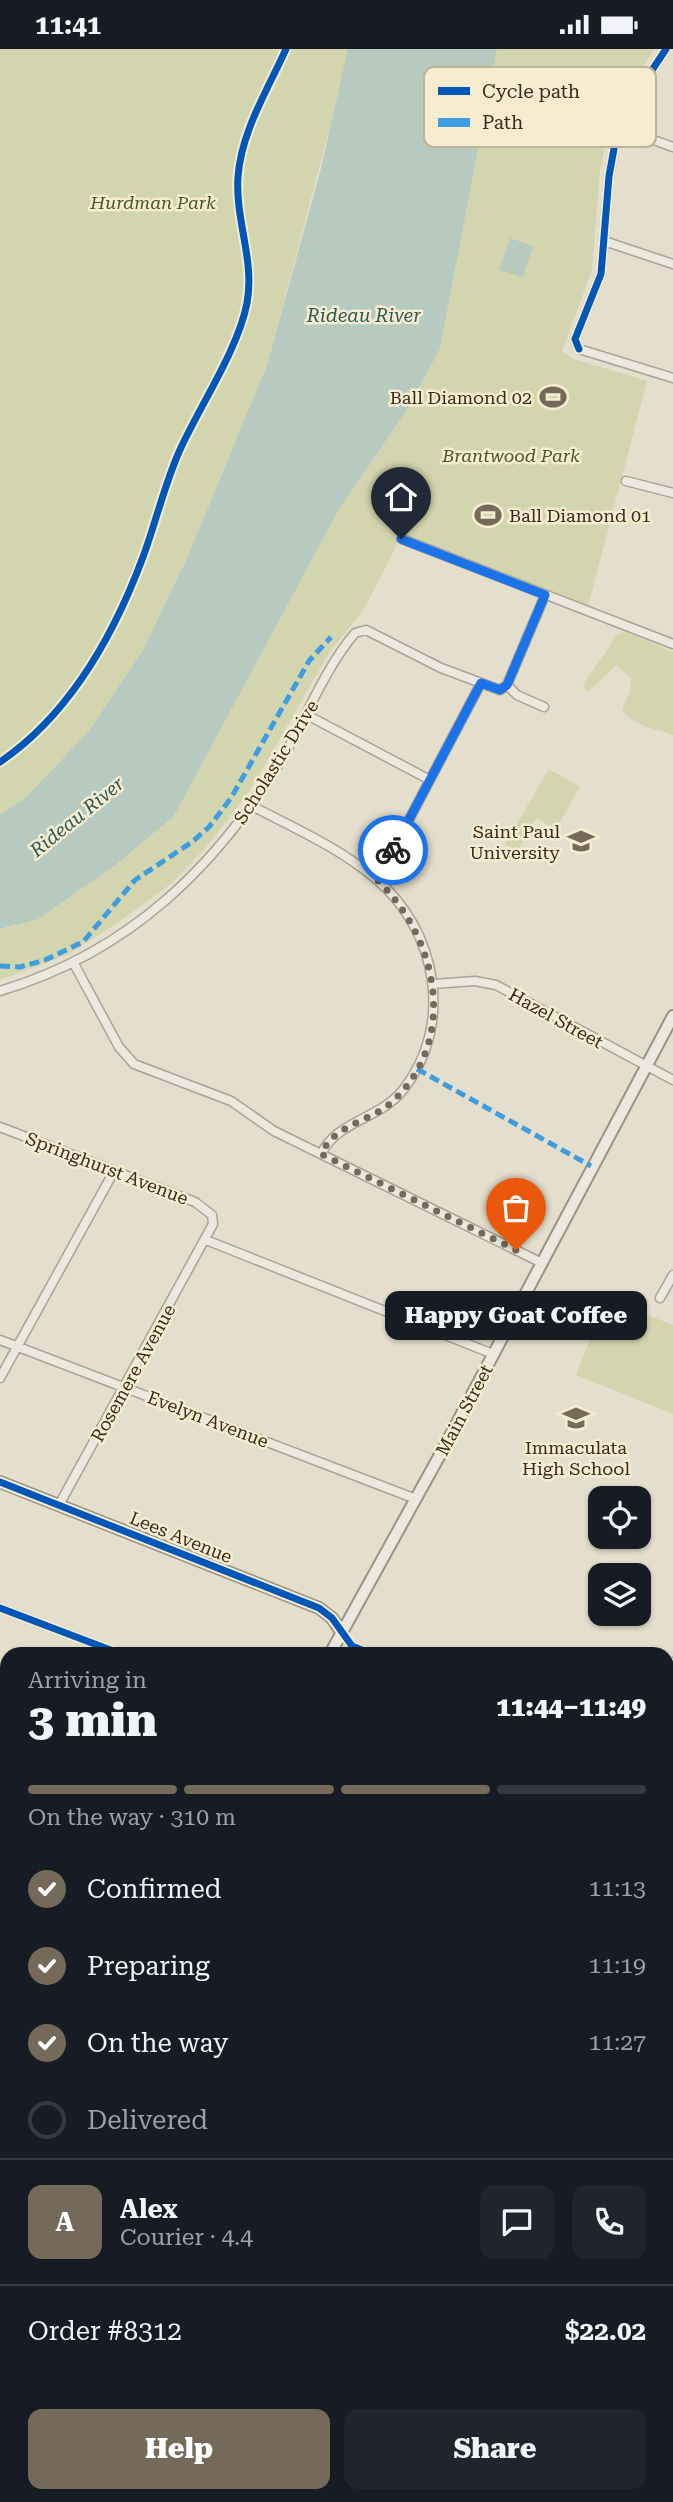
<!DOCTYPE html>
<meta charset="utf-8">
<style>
body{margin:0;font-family:"Roboto Serif",serif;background:#20242c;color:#f1f3f6;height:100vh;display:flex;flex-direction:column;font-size:26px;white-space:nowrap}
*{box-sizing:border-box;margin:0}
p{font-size:23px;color:#9ea1a6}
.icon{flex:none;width:38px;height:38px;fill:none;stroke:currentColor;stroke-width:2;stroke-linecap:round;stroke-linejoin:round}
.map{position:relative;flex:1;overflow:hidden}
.side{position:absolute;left:0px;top:1598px;width:674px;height:856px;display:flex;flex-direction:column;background:#171b24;border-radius:21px 21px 0 0;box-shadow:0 2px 5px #0004}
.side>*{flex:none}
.tools{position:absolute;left:588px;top:1437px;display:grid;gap:14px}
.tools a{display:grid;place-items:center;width:63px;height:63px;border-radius:14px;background:#171b24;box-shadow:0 2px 5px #0004;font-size:35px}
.pin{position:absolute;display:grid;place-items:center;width:60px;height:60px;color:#fff;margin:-72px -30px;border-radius:50% 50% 50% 0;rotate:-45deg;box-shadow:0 0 7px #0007}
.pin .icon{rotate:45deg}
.courier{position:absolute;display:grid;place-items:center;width:70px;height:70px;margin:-35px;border:5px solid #1a73e8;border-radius:50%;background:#fff;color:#222;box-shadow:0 2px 9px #0007}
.bubble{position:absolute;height:49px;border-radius:14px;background:#171b24;box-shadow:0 2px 5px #0004;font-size:23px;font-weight:800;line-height:49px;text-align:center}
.summary em{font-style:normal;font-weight:800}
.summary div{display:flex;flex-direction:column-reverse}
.summary{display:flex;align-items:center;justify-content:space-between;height:119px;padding:0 28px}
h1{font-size:46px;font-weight:800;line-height:52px}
.bar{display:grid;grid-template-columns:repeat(4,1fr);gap:10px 7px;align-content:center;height:84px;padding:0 28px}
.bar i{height:9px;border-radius:5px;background:#363941}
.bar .selected{background:#756a5a}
.bar p{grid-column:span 4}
.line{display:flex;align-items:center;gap:18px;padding:0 28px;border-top:2px solid #363941}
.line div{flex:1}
.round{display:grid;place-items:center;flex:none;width:74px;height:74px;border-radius:14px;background:#20242c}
ol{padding:0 28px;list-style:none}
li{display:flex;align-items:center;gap:21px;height:77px}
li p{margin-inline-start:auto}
li .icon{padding:7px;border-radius:50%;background:#756a5a;color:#fff;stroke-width:4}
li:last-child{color:#9ea1a6}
li i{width:38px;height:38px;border:4px solid #363941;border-radius:50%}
.button{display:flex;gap:14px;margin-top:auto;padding:14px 28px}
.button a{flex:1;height:80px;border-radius:14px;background:#756a5a;color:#fff;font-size:28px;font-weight:800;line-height:80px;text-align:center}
.button a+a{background:#20242c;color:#f1f3f6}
.status{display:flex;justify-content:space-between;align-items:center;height:49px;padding:0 35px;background:#171b24;direction:ltr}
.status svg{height:19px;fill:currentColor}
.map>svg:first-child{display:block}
</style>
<div class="status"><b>11:41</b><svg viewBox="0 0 49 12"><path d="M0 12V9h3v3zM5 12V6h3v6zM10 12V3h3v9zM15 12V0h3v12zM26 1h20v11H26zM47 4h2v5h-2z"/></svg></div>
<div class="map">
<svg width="673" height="2453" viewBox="0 0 673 2453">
<rect width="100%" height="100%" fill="#e4decc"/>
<!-- green -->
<path fill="#d3d5ae" d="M0,0H348L349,6L267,316L188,507L143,601L89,682L25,749L0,766Z
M497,0H655L619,52L611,72L600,121L592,221L562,302L574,310L647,332L588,557L399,485L395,500L364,560L329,604L251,740L208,796L172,834L119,873L69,905L0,931V881L37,871L113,818L174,767L338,462L406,362L440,300Z
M625,583L673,603V686C657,680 633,677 622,661L630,642L631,629L616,616L589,642L583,640L584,634L618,585Z
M549,720L580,738L556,780L536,769L517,802L505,795Z
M606,1250L673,1276V1365L576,1326Z
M0,1623L7,1625V1663L0,1661Z
M673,1638V1686L667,1699V1670Z
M667,2012L673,2015V2060L667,2057Z
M7,2203V2283L0,2285V2205Z
M673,2379V2453L647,2451L649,2447L667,2446V2396Z"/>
<!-- water -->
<path fill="#b7cabf" d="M348,0H497L440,300L406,362L338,462L174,767L113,818L37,871L0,880V766L25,749L89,682L143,601L188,507L267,316L320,123Z
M510,189L533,197L523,228L499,221Z
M673,1761V1914L667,1919V1773Z
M7,2123V2203L0,2205V2124Z"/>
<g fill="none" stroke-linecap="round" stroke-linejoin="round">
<!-- minor casing -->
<g stroke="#aaa395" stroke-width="11">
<path id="minor" d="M666,0L625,62L618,78L609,127L601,225L575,290L579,300L673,329
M618,78L673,98
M604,192L673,215
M626,432L673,444
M402,490L673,595
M507,636L517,646L544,658
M307,666L430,731
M252,757C294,779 340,799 376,830C438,882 454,977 403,1041C380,1070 338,1071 321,1105
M375,829L383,820L481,634
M73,913L119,998L134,1015L231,1052L274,1082L542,1214
M433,935L475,932L496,936L673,1031
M0,942C130,903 218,817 286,703C308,664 326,618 355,584L366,581L441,619L500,641L507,636L545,546
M0,1078L195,1153L212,1166L213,1175L59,1456
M206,1191L493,1305
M660,1249L673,1226
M0,1291L416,1450
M0,1329L113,1124
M0,1559L121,1605
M342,1584L352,1597L372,1605
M667,1644L673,1613
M0,1756L7,1759
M0,1880L7,1882
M0,2075L7,2073
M667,2217L673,2219
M0,2289L7,2292
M0,2426L7,2429
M55,2446L72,2453
M605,2446L623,2453
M346,2453L349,2446"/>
</g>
<!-- tertiary casing -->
<g stroke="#aaa395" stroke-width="13">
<path id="tertiary" d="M667,1952L673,1947
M667,2065L673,2068
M0,2250L7,2248"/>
</g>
<!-- secondary casing -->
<g stroke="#999285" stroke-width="14">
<path id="secondary" d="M0,1433L319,1559L332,1569L342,1584
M330,1605L441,1404L673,967
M667,1709L673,1698
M667,1722L673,1711
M667,1842L673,1844
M0,1921L7,1919
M0,2092L7,2089
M0,2103L7,2101
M667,2354L673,2336
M631,2453L634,2446"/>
</g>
<!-- motorway casing -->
<g stroke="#8f887c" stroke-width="18">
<path id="motorway" d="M0,1673L7,1676
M0,1689L7,1692
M0,1713L7,1715
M667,1962L673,1965
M667,1993L673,1996"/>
</g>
<!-- minor -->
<use href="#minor" stroke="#ece8de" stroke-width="8"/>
<!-- tertiary -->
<use href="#tertiary" stroke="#ece8de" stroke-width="10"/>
<!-- secondary -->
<use href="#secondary" stroke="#ece8de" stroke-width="10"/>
<!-- motorway -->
<use href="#motorway" stroke="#d8cfbc" stroke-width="14"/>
<!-- quiet -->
<path stroke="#3e9cdf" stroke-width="5" stroke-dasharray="10 5" stroke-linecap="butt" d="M0,917L20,918L45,911L83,893L135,831L192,793L209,778L231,749L309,612L331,588
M417,1020L591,1117"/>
<!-- cycleway casing -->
<g stroke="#f6edd1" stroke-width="11">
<path id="cycleway" d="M579,300L575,290L601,225L609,127L618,78L625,62L666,0
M0,713C69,666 114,586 143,508C156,473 164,437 179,403C199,358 238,301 247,254C255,211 235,171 238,128C241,83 268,40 286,0
M0,1433L319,1559L332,1569L352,1597L372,1605
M0,1559L121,1605"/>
</g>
<!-- cycleway -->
<use href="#cycleway" stroke="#0057b8" stroke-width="7"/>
</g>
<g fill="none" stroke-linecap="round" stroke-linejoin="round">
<!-- done -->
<path stroke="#756a5a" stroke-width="7" stroke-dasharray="0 12.6" d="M393,801L375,829C437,886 460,989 393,1052C369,1074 336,1074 321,1105L516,1201"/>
<!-- route -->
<path stroke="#1a73e8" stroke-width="9" d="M393,801L481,634L500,641L507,636L545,546L401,490"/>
</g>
<!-- icons -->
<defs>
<g id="stadium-bare" transform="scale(2.1)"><path d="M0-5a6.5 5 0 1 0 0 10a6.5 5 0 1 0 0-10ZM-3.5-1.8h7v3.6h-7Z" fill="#756a5a" stroke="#f6edd1" stroke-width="2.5" paint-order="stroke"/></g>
<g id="university-bare" transform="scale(2.1)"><path d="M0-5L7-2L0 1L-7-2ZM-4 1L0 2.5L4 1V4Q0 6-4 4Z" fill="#756a5a" stroke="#f6edd1" stroke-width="2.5" paint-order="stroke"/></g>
<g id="school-bare" transform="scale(2.1)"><path d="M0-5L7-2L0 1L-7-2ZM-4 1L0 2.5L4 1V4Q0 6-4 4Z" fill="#756a5a" stroke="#f6edd1" stroke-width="2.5" paint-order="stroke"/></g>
</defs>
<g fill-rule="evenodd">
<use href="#stadium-bare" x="553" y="348"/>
<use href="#stadium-bare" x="488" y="466"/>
<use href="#university-bare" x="581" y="792"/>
<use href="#school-bare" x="576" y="1369"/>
</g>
<g text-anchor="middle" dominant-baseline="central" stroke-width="5" stroke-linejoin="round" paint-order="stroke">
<!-- park labels -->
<g font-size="18" font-style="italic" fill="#475623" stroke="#f6edd1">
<text x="153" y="153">Hurdman Park</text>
<text x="511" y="406">Brantwood Park</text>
</g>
<!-- poi labels -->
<g font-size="18" fill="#392b1d" stroke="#f6edd1" text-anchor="end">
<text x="532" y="348">Ball Diamond 02</text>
<text x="509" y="466" text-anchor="start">Ball Diamond 01</text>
<text x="560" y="782">Saint Paul<tspan x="560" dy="21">University</tspan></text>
<text x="576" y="1398" text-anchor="middle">Immaculata<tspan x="576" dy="21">High School</tspan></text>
</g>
<!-- street labels -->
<g font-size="18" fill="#392b1d" stroke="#f6edd1">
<text transform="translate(276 713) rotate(-58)">Scholastic Drive</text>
<text transform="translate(556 969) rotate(29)">Hazel Street</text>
<text transform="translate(107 1119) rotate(21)">Springhurst Avenue</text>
<text transform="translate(133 1324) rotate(-61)">Rosemere Avenue</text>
<text transform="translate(464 1361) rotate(-62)">Main Street</text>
<text transform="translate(208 1370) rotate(21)">Evelyn Avenue</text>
<text transform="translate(181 1488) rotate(22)">Lees Avenue</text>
</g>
<!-- water labels -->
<g font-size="19" font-style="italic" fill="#2c5958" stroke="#f6edd1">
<text x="364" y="266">Rideau River</text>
<text transform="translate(77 768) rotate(-39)">Rideau River</text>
</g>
</g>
<!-- legend -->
<rect x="424" y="18" width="232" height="80" rx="10" fill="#f6edd1" stroke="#bdb39b" stroke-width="2"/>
<rect x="438" y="38" width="32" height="8" fill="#0057b8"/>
<rect x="438" y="69" width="32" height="9" fill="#3e9cdf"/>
<g font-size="19" fill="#392b1d">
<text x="482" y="49">Cycle path</text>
<text x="482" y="80">Path</text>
</g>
</svg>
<div class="tools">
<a><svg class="icon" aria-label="locate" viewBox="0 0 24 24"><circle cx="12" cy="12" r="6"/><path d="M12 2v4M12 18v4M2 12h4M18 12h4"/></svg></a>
<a><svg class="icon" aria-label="layers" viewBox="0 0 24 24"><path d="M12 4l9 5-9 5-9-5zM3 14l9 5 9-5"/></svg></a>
</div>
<div class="pin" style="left:516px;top:1201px;background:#ea580c"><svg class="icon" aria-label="bag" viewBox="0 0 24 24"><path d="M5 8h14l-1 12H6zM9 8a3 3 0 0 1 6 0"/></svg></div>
<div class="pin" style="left:401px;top:490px;background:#1f2937"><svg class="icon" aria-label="home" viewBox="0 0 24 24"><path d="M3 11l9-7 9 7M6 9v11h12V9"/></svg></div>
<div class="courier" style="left:393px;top:801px"><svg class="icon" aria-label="bike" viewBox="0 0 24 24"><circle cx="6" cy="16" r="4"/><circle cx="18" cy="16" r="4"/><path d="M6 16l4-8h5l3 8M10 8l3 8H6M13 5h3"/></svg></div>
<div class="bubble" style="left:385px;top:1242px;width:262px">Happy Goat Coffee</div>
<section class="side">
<div class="summary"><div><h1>3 min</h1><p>Arriving in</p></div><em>11:44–11:49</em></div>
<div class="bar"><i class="selected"></i><i class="selected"></i><i class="selected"></i><i></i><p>On the way · 310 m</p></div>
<ol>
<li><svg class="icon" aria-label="check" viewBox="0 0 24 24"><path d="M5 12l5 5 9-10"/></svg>Confirmed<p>11:13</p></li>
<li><svg class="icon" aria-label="check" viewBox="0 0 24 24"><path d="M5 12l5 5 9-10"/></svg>Preparing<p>11:19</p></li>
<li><svg class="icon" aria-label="check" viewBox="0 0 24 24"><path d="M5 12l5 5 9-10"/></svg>On the way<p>11:27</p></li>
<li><i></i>Delivered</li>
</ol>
<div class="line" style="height:126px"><b class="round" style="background:#756a5a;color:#fff">A</b><div><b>Alex</b><p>Courier · 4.4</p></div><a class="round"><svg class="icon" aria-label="chat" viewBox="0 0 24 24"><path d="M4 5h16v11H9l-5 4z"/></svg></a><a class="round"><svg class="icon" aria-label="phone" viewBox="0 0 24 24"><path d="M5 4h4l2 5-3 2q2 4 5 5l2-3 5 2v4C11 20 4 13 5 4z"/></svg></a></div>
<div class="line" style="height:91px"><div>Order #8312</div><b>$22.02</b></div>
<div class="button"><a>Help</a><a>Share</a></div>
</section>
</div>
